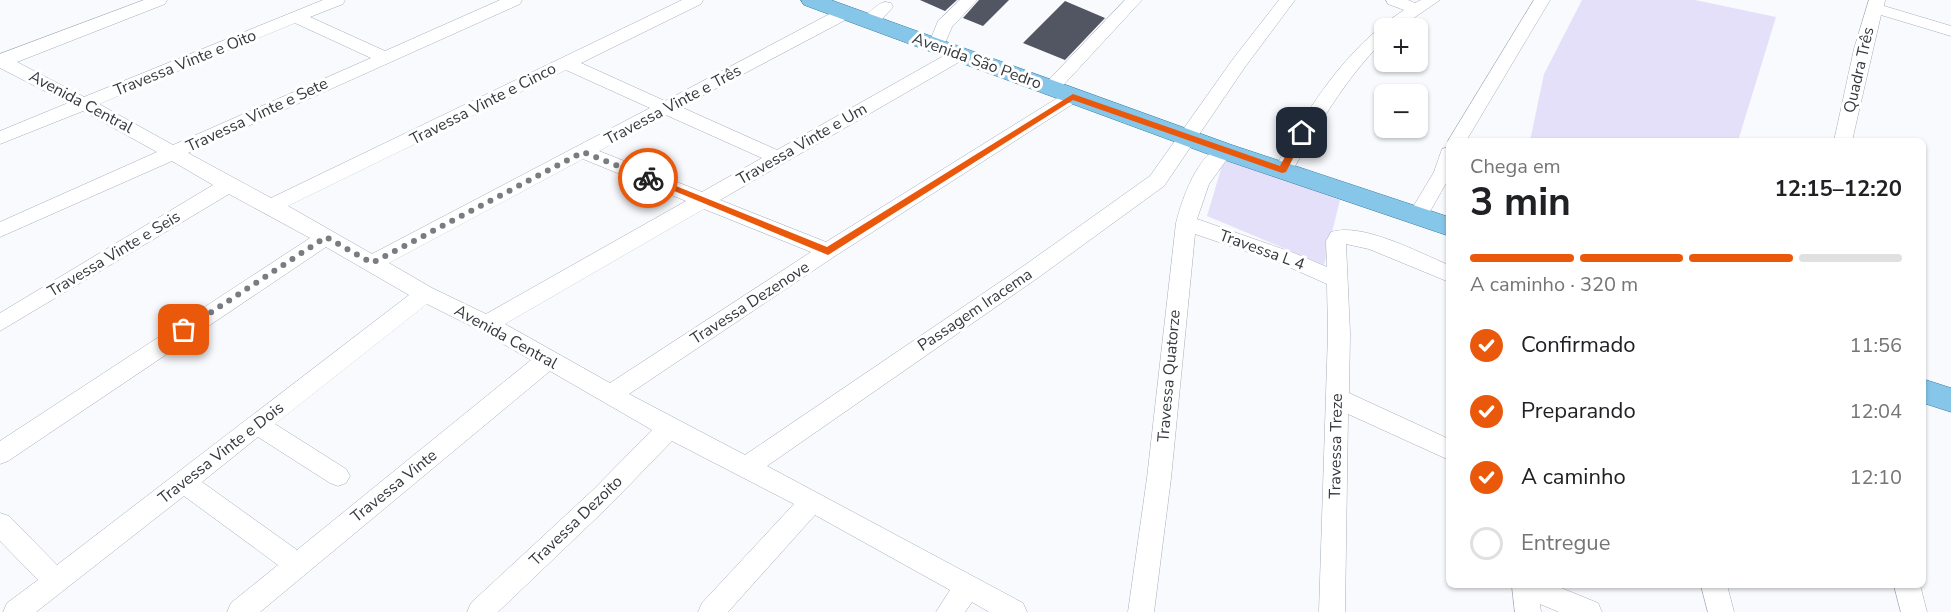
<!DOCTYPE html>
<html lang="pt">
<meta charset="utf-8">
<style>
body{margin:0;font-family:"Nunito Sans",sans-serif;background:#f6f6f6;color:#202124;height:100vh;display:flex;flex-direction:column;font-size:22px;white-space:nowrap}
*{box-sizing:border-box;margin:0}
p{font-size:20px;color:#757577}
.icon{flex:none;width:33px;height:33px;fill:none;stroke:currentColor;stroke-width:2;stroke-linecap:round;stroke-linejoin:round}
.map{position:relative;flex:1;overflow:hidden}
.side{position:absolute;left:1446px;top:138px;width:480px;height:450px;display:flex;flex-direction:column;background:#fff;border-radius:9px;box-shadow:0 2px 4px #0004}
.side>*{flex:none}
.tools{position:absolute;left:1374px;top:18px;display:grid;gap:12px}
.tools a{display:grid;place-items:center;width:54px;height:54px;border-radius:9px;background:#fff;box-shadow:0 2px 4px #0004;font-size:30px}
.pin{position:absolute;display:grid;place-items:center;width:51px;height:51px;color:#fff;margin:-26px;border-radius:12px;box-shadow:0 3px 9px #0006}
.courier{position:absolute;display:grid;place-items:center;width:60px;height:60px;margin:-30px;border:4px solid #ea580c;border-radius:50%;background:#fff;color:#222;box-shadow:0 2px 8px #0007}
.summary em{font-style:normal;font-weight:700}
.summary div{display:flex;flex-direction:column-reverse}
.summary{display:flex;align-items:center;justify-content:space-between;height:102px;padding:0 24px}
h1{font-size:39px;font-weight:700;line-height:45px}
.bar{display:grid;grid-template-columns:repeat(4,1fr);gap:9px 6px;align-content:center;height:72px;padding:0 24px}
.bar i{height:8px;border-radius:4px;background:#e0e0e0}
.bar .on{background:#ea580c}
.bar p{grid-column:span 4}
ol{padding:0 24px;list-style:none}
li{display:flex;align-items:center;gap:18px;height:66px}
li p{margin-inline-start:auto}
li .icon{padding:6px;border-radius:50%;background:#ea580c;color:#fff;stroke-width:4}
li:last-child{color:#757577}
li i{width:33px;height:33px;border:3px solid #e0e0e0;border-radius:50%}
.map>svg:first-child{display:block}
</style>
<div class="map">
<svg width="1951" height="612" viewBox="0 0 1951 612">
<rect width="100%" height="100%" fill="#f8fafd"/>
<!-- green -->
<path fill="#e5e0fa" d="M1582,0H1695L1776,17L1738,141H1530L1544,74Z
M1224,159L1340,200L1324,265L1207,216Z"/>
<!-- building -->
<path fill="#525562" d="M920,0H957L945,11Z
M979,0H1009L983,26L963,18Z
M1065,1L1105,18L1065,60L1023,43Z"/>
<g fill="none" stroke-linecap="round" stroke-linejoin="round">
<!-- minor casing -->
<g stroke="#a6afbc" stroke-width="1">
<path id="minor" d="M144,0H167L165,4L17,62L84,97L323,0H345L343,4L310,17L385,51L500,0H522L520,4L188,153L271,198L682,0H703L701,4L581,63L665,101L839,9H851L853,13L851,17L681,107L777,150L954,50H966L969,54L966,58L720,200L826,242L1067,92H1079L1082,96L1079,100L835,256L629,394L745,455L1025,265L1150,176L1233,59L1279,0H1295L1245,67L1164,186L1039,277L767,466L1023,603L1027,612H989L972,602L965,612H936L950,590L815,515L728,612H698L702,603L794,504L672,441L610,505L498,612H467L471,603L594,489L652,430L550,371L260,612H227L231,603L278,565L184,496L36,612H3L7,603L38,580L0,541V513L9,516L57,565L409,295L326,247L8,461L0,464V441L310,238L229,194L0,331V313L213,185L172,161L0,237V222L157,152L83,111L0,144V131L68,103L0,68V54ZM295,23L371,58L173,145L99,104ZM566,70L650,108L372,254L288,206ZM666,115L762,158L702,192L599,151ZM583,159L686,201L486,314L432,288L389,263ZM704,209L811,252L610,383L505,324ZM427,304L479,330L531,360L297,550L202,482L258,437L330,483L338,486L346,483L350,476L346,469L275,424Z
M960,0H977L952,27L942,50H930L928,46L938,21Z
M1125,0H1142L1056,93H1044L1041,89L1044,85Z
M1386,0H1408L1415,3L1421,0H1440L1399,28H1384V40C1344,80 1318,126 1290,175L1283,177L1276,175L1274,170C1307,109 1345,48 1404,10L1388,4Z
M1534,0H1550L1466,141H1449V143L1448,141Z
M1869,0H1885L1884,6L1951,26V36L1881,15L1852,141H1834L1854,49Z
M885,2L891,3L893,7L876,26H864L862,22C867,14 876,4 885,2Z
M1224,145L1231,146L1233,151L1209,184L1197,219L1294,253L1327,267L1326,241L1331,232C1363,222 1419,253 1449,265V282L1369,249L1346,244L1350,333L1349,393L1449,439V460L1348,414L1345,612H1319L1328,333L1327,284L1280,263L1195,234L1171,478L1154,612H1128L1147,478L1176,223C1182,199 1198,152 1224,145Z
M1449,147V178L1424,222L1417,224L1410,222L1407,217L1434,172L1442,149Z
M1512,585H1554L1598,603L1602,612H1559L1540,604L1541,612H1515Z
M1701,585H1727L1734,612H1708Z
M1894,585H1920L1927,612H1901Z"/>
</g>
<!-- major casing -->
<g stroke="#357ca2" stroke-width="1">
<path id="major" d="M801,0H831L1232,145L1449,217V236L1216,157L804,5Z
M1923,379L1951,388V412L1923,403Z"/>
</g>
<!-- minor -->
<use href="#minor" fill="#fff" fill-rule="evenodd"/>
<!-- major -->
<use href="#major" fill="#86c6e8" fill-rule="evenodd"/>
</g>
<!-- route -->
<path fill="#ea580c" d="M1073,94L1280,166L1299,131L1306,133L1286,172L1282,173L1073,100L828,255L643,178L651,176L827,247Z"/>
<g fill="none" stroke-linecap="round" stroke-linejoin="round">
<!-- done -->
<path stroke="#797d81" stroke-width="6" stroke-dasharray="0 10.8" d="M184,330L326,237L372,263L583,152L648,178"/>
</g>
<g text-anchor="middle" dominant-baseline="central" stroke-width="6" stroke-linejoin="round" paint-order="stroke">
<!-- street labels -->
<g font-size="16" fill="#35393e" stroke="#fff">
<text transform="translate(977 61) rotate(20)">Avenida São Pedro</text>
<text transform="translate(185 63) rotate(-22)">Travessa Vinte e Oito</text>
<text transform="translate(1859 70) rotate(-77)">Quadra Três</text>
<text transform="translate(81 102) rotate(28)">Avenida Central</text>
<text transform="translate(483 104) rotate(-27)">Travessa Vinte e Cinco</text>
<text transform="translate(673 105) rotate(-28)">Travessa Vinte e Três</text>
<text transform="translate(257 115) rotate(-25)">Travessa Vinte e Sete</text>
<text transform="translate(802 144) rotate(-30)">Travessa Vinte e Um</text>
<text transform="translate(1262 250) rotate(20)">Travessa L 4</text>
<text transform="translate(114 254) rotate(-31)">Travessa Vinte e Seis</text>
<text transform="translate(750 303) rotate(-33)">Travessa Dezenove</text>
<text transform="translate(975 310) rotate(-34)">Passagem Iracema</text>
<text transform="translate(506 337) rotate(29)">Avenida Central</text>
<text transform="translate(1169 376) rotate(-85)">Travessa Quatorze</text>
<text transform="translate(1336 446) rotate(-89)">Travessa Treze</text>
<text transform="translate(221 453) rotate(-38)">Travessa Vinte e Dois</text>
<text transform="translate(394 486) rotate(-39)">Travessa Vinte</text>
<text transform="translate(576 521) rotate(-44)">Travessa Dezoito</text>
</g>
</g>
</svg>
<div class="tools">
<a>+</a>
<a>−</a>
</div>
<div class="pin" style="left:184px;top:330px;background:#ea580c"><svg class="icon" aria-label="bag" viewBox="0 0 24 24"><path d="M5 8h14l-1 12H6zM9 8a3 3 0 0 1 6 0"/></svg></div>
<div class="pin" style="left:1302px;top:133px;background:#1f2937"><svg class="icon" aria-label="home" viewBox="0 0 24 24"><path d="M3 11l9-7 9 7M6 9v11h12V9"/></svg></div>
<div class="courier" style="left:648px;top:178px"><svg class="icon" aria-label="bike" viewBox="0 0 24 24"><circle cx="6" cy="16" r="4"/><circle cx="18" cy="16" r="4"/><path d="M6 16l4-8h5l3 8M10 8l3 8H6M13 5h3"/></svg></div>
<section class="side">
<div class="summary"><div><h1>3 min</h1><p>Chega em</p></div><em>12:15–12:20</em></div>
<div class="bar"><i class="on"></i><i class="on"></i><i class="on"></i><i></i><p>A caminho · 320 m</p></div>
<ol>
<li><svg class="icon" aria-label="check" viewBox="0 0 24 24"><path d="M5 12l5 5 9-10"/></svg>Confirmado<p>11:56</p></li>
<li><svg class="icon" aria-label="check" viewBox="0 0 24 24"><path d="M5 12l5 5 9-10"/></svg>Preparando<p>12:04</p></li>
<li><svg class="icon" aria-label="check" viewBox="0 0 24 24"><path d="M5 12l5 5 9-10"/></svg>A caminho<p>12:10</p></li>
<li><i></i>Entregue</li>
</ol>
</section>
</div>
